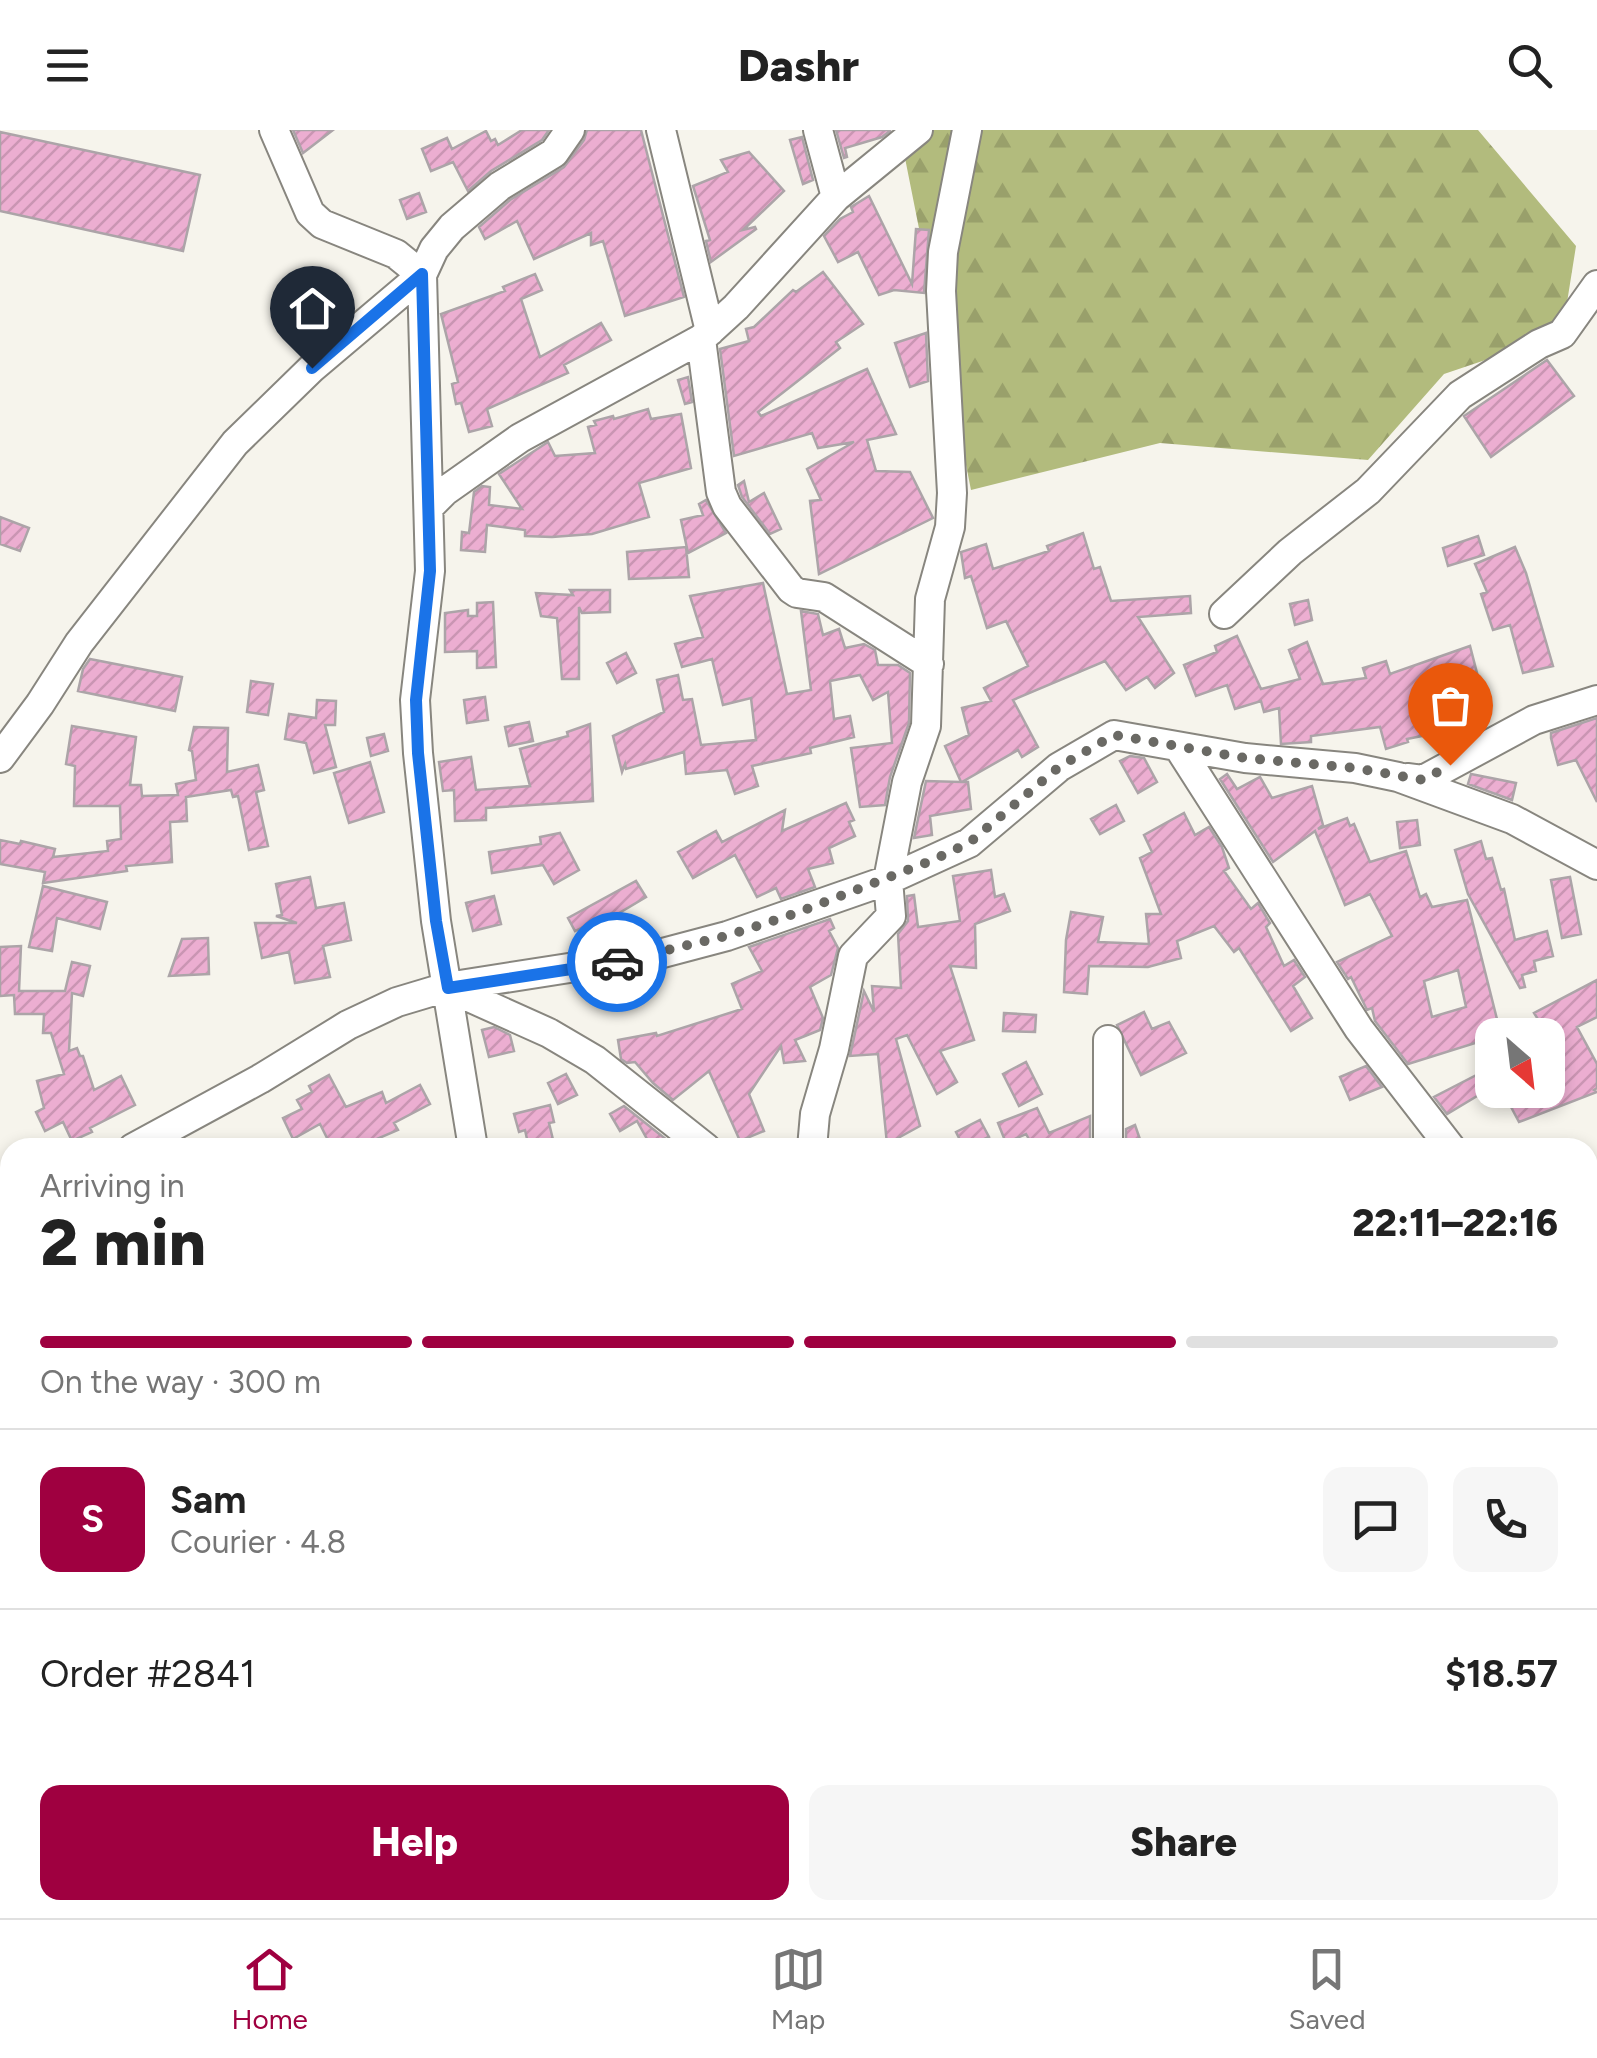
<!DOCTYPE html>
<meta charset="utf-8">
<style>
body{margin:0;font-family:Figtree,sans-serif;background:#f6f6f6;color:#222;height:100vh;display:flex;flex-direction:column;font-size:38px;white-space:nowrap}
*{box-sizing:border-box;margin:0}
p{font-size:32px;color:#767676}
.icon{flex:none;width:55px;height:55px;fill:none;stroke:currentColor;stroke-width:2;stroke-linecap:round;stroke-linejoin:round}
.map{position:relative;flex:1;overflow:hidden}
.sheet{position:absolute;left:0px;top:1008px;width:1598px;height:782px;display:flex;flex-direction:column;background:#fff;border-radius:30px 30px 0 0;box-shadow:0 5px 15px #0003}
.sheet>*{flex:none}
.needle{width:65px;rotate:152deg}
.buttons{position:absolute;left:1475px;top:888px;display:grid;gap:20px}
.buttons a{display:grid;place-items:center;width:90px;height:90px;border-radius:20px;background:#fff;box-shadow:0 5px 15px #0003;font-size:50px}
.pin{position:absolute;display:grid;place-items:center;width:85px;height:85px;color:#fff;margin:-102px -42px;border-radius:50% 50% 50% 0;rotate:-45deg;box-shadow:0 0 10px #0007}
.pin .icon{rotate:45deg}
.courier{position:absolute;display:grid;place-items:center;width:100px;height:100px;margin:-50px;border:8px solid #1a73e8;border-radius:50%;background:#fff;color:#222;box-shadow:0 2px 12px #0007}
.overview em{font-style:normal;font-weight:800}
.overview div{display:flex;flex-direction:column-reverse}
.overview{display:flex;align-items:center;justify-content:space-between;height:170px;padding:0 40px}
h1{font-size:65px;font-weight:800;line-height:75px}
.bar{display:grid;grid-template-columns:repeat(4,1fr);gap:15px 10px;align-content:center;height:120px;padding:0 40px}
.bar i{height:12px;border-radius:8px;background:#e0e0e0}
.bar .active{background:#9f0040}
.bar p{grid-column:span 4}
.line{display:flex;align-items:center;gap:25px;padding:0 40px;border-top:2px solid #e0e0e0}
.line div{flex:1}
.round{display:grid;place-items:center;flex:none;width:105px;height:105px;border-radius:20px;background:#f6f6f6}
.action{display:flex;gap:20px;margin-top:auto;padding:20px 40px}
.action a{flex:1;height:115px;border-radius:20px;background:#9f0040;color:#fff;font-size:40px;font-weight:800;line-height:115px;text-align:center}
.action a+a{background:#f6f6f6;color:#222}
header{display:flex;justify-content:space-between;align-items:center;height:130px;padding:0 40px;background:#fff;font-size:45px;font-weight:800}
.menu{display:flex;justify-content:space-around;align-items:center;height:140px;border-top:2px solid #e0e0e0;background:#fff;font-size:28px;color:#767676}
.menu a{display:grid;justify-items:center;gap:5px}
.menu .active{color:#9f0040}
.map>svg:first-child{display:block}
</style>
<header><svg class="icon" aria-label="menu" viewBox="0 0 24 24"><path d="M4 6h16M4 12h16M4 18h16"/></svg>Dashr<svg class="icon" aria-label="search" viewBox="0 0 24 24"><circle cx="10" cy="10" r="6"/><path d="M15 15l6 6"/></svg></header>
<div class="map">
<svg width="1597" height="1788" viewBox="0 0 1597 1788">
<defs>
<pattern id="forest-firs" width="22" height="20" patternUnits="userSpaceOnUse" patternTransform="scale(2.5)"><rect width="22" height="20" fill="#b2bb7d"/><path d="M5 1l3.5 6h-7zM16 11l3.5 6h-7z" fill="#99a06b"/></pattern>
<pattern id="building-hatch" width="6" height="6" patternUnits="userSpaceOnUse" patternTransform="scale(2.5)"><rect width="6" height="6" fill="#ecaed1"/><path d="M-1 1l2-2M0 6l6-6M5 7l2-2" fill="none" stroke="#ca95b3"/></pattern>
</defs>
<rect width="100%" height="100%" fill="#f6f4ec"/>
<!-- forest -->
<path fill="url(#forest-firs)" d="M927,0H1478L1576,116L1562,204L1444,244L1368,330L1160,313L971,360L902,13Z"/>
<!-- building -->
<path fill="url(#building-hatch)" stroke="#aca4a8" stroke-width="2.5" fill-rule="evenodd" d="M293,0H333L303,23Z
M522,0H549L542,10L491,41L468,61L453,32L431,41L422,19L447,8L452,19L486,1L491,11L495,9L498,15Z
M587,0H641L684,167L625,186L603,111L591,115V103L534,129L517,91L485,109L479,97L510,70L564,37L584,10Z
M836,0H890V1L882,7L845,18L847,27L844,28Z
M0,2L200,45L183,121L0,81Z
M802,7L813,50L803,54L790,10Z
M749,22L784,61L743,100L755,97L756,99L711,132L706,111L710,110L693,56L728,42L721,30Z
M419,63L426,82L407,89L400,70Z
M869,66L912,154L916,99L929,100L924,163L894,160L879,165L858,122L838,132L824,106L840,89L853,82L851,77Z
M823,142L863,194L836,212L840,218L758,282L761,286L867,239L896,304L867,310L876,341L910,342L933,388L819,444L810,371L821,370L807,339L854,312L818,318L812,303L734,326L720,219L749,211L746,199L754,197L793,160L796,162Z
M535,144L542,160L521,169L540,227L601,193L611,210L564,235L568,243L487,279L492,296L469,302L461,273L456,274L452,254L458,252L441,184L505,161L503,157Z
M926,203L928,251L910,257L895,213Z
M1547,230L1574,266L1491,327L1464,286Z
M688,247L692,272L685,274L678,250Z
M648,279L651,289L681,284L691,338L639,353L649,387L592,404L552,407L525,406V400L487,395L485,422L461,420L462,402L469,403L474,362L482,356L490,357L489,375L522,379L499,344L548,312L555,326L595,323L588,297L596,295L594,291L613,286L614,289Z
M744,351L749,372L764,363L781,399L770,404L742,367L738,355Z
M706,370L726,403L688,423L681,390L703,385L699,374Z
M0,387L29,398L20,421L0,414Z
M1083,403L1094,439L1100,437L1111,471L1190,466L1191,483L1138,487L1174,543L1155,558L1147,547L1126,560L1105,531L1013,570L1038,617L1022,627L1018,620L962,652H968L971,679L930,686L932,705L914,708L926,651L961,652L945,616L969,605L962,578L991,571L984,558L1028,536L1006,491L987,498L971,446L965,448L961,422L986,414L993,439L1049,421L1047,416Z
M1478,406L1484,425L1448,436L1443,418Z
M686,417L689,447L629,449L627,422Z
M1515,417L1526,443L1553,536L1523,543L1510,495L1493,500L1481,464L1487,462L1475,434Z
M763,453L787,564L811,560L801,481L818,484L823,505L839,499L845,518L864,514L875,520L878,535H898L910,543L909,593L890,647L885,675L860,677L851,618L892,613L888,562L873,570L860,545L830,551L834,589L850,586L854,607L810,618L811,623L752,636L758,656L735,664L727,640L686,644L684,622L626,639L625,634L622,642L613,606L664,582L657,550L678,545L683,570L692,569L701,615L756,610L751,568L723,575L712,529L682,537L675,514L703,507L690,466Z
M570,460H610V482L582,483L579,477V549H562L557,488L541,486L536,463L573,465Z
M1308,470L1312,490L1295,495L1290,474Z
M493,472L496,537L477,538V521L445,522V483L468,480V486H477V473Z
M1237,506L1261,559L1300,549L1289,520L1307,512L1323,554L1366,548L1363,538L1386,531L1390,544L1470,516L1486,578L1430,595L1432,604L1407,609L1408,612L1386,619L1380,597L1311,606V612L1281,614L1279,578L1264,582L1261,571L1235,579L1227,555L1196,566L1184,535L1217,522L1215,516Z
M626,523L636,543L617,553L607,533Z
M90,529L182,547L175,581L78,561L83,539Z
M251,551L273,554L268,585L247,582Z
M485,567L488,590L467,593L464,570Z
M317,570L336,571L335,595H325L336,637L314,643L306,613L285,609L289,584L316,588Z
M1597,588V672L1576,630L1558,635L1551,608V603Z
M529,592L533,611L509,616L505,597Z
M590,594L593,671L486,678V690L455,691L454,660L443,661L439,632L471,627L476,660L530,656L520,619L568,606L567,602Z
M72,596L136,607L130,655H141L142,666L178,665L176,654L196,650L192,621L189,620L194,597L228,598L227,642L258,635L264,660L256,662L268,716L249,720L238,666L233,667L231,660L186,667L187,691L170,692L172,732L126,736L127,741L43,753L45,742L0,734V710L20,714L21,711L55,719L53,727L108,721L107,711L121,709L120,676H74L75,636L66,634Z
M384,604L388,621L371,626L367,608Z
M1130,626L1144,628L1157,652L1138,663L1120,631Z
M370,632L384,682L349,693L334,643Z
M1227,644L1237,659L1260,647L1272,668L1312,656L1323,695L1318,699L1347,688L1350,696L1354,694L1370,732L1406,721L1420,767L1426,764L1432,777L1467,770L1501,905L1408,934L1375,891L1372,878L1367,880L1351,847L1348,849L1337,832L1392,806L1370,764L1345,775L1315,701L1273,732L1220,649ZM1458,840L1466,877L1432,887L1424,851Z
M1471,644L1516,653L1512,670L1468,654Z
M846,673L854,690L849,692L855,706L829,718L833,733L808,739L815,757L781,769L776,758L757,767L735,725L693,748L678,722L716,701L722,712L785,680L782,701Z
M1116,675L1124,691L1100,704L1091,689Z
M1184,683L1195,705L1209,697L1222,717L1229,738L1224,741L1251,779L1258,773L1270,793L1266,797L1284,836L1294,830L1305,847L1293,856L1312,888L1291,901L1239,818L1234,822L1214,796L1177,811L1181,828L1148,837L1089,836L1087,864L1064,862L1066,810L1071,782L1103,787L1098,812L1149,814L1146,784H1161L1140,728L1152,722L1144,705Z
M1417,690L1420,715L1400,718L1397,692Z
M560,703L579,740L554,754L543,735L492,743L489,722L541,714L540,707Z
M1481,711L1486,729L1492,728L1501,760L1504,759L1515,810L1547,801L1553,826L1534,831L1536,841L1522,845L1525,857L1520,858L1468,764L1455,720Z
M991,740L995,767L1004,764L1010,781L975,794L976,838L950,836L974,910L940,921L957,952L937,964L907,905L896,909L920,996L887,1014L878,924L850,926L864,861L874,882L872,856L901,858L898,804L908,791L907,766L914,765L918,797L960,791L953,746Z
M310,747L316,778L344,773L351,810L323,816L330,847L295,853L289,822L262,828L255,793H297L276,786L282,785L276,754Z
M1570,747L1581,804L1562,808L1551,750Z
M636,751L646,767L614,786L612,783L575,801L568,788Z
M43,756L107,772L100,799L57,788L52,821L29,817Z
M494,766L501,794L473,801L466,773Z
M830,789L834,798L829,801L838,818L831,845L810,857L823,888L820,900L795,910L805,931L784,933L781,916L749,964L764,1001L740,1011L709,941L673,970L653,953L635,932L627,933L621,929L618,910L656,903L657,906L742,879L732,854L762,841L749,817Z
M208,808L209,844L169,846L182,809Z
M21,816L19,861H65L72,832L90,836L83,866L72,863L69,921L77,918L80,926H83L94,960L121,946L135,975L90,998L92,1002L72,1011L63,992L45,1001L36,982L44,978L37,951L64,944L51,903H43L44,884H15L14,865L0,866V817Z
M1597,850V887L1577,897L1597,934V958L1594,960L1597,962L1519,992L1502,960H1548V905L1534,883Z
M1144,882L1152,899L1169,892L1186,923L1141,945L1117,895Z
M1004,883L1036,885L1035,902L1003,901Z
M494,897L510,905L514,921L489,927L482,900Z
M1026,932L1042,964L1019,976L1003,944Z
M1366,936L1382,957L1350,970L1340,947Z
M1492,937V957L1447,984L1434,967Z
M566,944L577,965L558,974L548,953Z
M329,945L346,977L382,962L386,973L420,955L430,974L394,993L398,1000L356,1018H332L320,994L293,1009L283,988L302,979L297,970L312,962L309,956Z
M550,975L554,992L549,993L555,1018H529L525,1000L519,1002L514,984Z
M624,976L677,1018H652L637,991L620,1001L610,984Z
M1037,978L1049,1003L1090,986V1012L1078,1018H1015L1030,1011L1026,1004L1006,1013L998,993Z
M980,990L989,1007L964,1018L956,1002Z
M1135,995L1143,1018H1126V999Z"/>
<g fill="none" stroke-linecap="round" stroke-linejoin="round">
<!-- minor casing -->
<g stroke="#88867f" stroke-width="32">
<path id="minor" d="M274,0L310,83L322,94L396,124L422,145L430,441L415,570L418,623L436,791L473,1018
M661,0L710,201
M818,0L836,67
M701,209L721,362L727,376L791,459L797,463L824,467L929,534
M430,376L445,361L520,308L701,209L736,177L836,67L918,0
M1224,484L1290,422L1368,361L1460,265L1539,214L1562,204L1597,155
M1179,618L1359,899L1451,1018
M0,628L40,574L79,513L235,313L312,238L422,145L434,119L452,97L500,56L554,23L570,0
M1407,648L1423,650L1534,590L1597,570
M449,858L549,903L595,930L706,1018
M133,1018L260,949L348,895L397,872L447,857L659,824L727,806L888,750L969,713L1059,637L1114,605L1245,628L1355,638L1398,647L1512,689L1597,735
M812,1018L815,984L834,919L853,826L891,786L888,750L907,652L926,596L930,469L950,397L952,363L941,161L943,122L967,0
M1108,1018V910
M0,1090L10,1085
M1588,1146L1597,1155
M0,1153L10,1166
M0,1218H10
M1588,1392L1597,1387
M0,1414L10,1412
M0,1547L10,1549
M0,1651L10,1644
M1588,1773L1597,1764
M130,1780L133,1788
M485,1780L491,1788
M613,1780L621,1788
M1041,1780L1046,1788
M1178,1780L1192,1786L1204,1780
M248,1788L255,1780"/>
</g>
<!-- minor -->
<use href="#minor" stroke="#fff" stroke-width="28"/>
</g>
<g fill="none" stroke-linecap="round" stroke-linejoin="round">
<!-- done -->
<path stroke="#6a6964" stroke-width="10" stroke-dasharray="0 18" d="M617,832L726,806L794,784L933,730L969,713L1059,637L1114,605L1245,628L1355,638L1423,650L1450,635"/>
<!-- route -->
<path stroke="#1a73e8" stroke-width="12" d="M312,238L422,144L430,441L416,570L418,623L436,791L448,858L617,832"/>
</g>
</svg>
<div class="buttons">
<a><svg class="needle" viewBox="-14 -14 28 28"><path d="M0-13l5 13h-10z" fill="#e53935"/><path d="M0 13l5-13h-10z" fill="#767676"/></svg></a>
</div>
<div class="pin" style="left:1450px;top:635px;background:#ea580c"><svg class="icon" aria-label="bag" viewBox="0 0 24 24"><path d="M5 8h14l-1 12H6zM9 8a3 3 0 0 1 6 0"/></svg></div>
<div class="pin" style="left:312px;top:238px;background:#1f2937"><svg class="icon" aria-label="home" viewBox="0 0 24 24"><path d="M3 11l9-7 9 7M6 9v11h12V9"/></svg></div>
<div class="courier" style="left:617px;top:832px"><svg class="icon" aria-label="car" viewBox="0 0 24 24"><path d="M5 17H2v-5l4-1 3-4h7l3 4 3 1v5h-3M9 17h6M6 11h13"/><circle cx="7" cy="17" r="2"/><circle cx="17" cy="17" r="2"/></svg></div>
<section class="sheet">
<div class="overview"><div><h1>2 min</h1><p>Arriving in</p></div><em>22:11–22:16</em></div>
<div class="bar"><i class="active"></i><i class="active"></i><i class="active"></i><i></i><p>On the way · 300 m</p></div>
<div class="line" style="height:180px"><b class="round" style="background:#9f0040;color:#fff">S</b><div><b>Sam</b><p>Courier · 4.8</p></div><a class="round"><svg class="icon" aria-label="chat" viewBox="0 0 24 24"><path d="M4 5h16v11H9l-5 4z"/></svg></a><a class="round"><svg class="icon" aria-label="phone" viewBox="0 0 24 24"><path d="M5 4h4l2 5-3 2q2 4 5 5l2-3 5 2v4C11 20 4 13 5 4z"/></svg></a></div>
<div class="line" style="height:130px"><div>Order #2841</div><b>$18.57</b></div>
<div class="action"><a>Help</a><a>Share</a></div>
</section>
</div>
<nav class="menu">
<a class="active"><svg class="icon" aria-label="home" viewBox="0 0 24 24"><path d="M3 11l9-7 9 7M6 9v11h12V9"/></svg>Home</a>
<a><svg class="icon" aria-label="map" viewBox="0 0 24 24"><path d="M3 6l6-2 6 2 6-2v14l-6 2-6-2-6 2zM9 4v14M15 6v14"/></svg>Map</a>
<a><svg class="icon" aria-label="saved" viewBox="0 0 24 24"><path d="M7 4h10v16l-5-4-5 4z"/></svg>Saved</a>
</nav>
